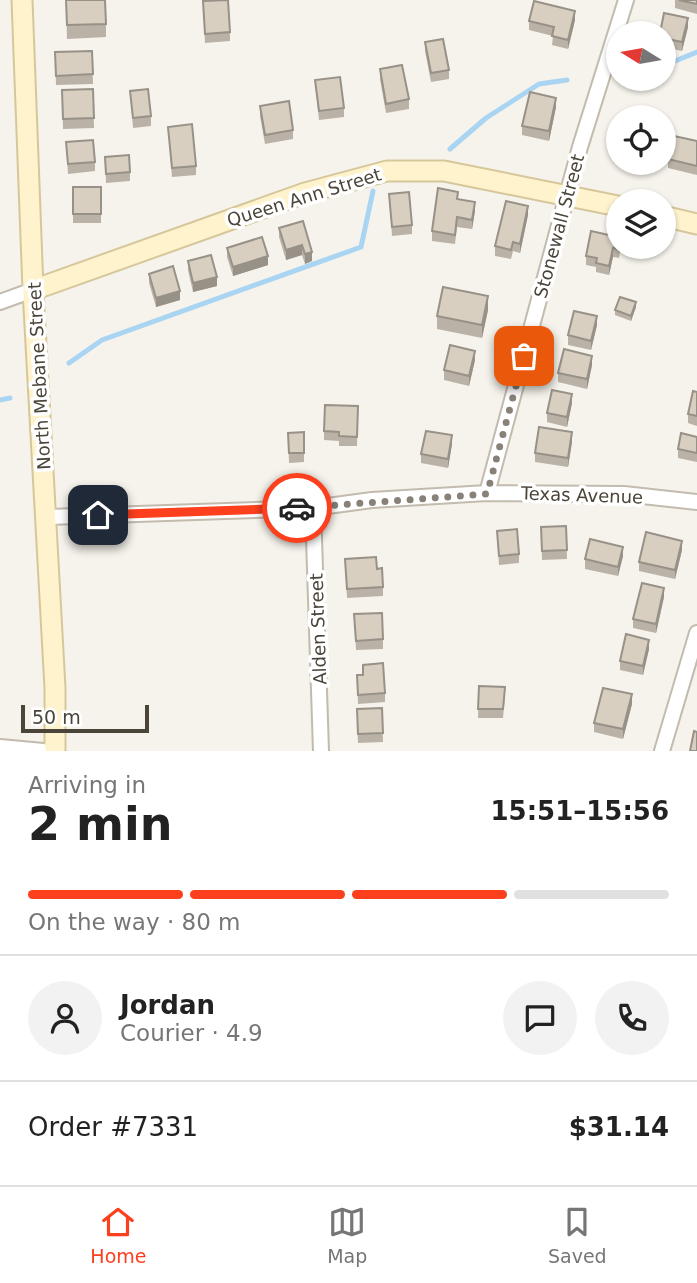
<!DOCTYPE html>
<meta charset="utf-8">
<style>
body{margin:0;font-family:"DejaVu Sans",sans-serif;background:#f2f2f2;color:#222;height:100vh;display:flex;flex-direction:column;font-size:26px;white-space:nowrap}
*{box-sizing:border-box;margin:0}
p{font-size:23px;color:#767676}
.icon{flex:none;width:38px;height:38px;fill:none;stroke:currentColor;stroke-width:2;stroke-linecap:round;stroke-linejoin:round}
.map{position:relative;height:751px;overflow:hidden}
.side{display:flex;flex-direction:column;background:#fff;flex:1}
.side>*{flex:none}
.needle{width:46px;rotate:281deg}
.controls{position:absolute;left:606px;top:21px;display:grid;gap:14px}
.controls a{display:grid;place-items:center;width:70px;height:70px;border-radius:50%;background:#fff;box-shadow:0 2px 5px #0004;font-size:35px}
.scale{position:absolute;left:21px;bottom:18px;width:128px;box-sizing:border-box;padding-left:7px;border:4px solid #4b4439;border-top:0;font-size:19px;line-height:24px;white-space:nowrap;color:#4b4439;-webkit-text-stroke:5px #fff;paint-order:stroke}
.pin{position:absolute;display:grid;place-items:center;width:60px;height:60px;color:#fff;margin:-30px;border-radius:14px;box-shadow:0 4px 10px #0006}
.courier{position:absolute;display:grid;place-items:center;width:70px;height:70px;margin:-35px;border:5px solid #fc3f1d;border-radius:50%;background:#fff;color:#222;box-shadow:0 2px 9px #0007}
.overview em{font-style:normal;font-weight:700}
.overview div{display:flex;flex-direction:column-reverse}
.overview{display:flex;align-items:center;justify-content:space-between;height:119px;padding:0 28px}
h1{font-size:46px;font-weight:700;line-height:52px}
.bar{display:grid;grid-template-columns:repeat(4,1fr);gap:10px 7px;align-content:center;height:84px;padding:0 28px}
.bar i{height:9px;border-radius:5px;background:#e0e0e0}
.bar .current{background:#fc3f1d}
.bar p{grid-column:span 4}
.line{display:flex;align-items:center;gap:18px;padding:0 28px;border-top:2px solid #e0e0e0}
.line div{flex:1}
.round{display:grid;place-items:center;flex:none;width:74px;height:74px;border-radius:37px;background:#f2f2f2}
.tabs{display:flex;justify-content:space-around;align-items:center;height:98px;border-top:2px solid #e0e0e0;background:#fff;font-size:19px;color:#767676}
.tabs a{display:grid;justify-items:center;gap:4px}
.tabs .current{color:#fc3f1d}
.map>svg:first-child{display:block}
</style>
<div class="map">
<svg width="697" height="751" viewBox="0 0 697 751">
<rect width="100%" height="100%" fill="#f6f3ec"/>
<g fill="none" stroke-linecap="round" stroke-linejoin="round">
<!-- stream -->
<path stroke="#a9d4f2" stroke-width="5" d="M663,66L697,52
M450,149L486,118L539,84L567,80
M69,363L102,340L361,247L373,191
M0,400L10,398"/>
<!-- street casing -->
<g stroke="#c2bbae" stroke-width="18">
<path id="street" d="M0,302L33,290
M487,493L580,147L626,0
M313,508L321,751
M48,517L313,508L372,500L487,493L624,494L697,502
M0,747L43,751
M662,751L697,633"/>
</g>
<!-- secondary casing -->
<g stroke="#d6c79b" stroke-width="23">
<path id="secondary" d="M22,0L33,290L55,688V751
M663,216L697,224
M33,290L305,193L387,171H444L618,206"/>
</g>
<!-- street -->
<use href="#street" stroke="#fff" stroke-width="14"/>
<!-- secondary -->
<use href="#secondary" stroke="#fff3cd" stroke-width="19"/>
</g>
<!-- wall -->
<path fill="#bab2a6" d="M66,0L106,24V37L67,39Z
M675,0H697V14L675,8Z
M203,1L230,32V41L205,43Z
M575,20L568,49L552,45L553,36L529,30V21Z
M688,27L682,51L663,47V33Z
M425,42L449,70V79L431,82L425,51Z
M92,51L93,84L56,85L55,52Z
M380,69L409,99V109L386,113L380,79Z
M315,80L344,108V117L319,120Z
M93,89L94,128L63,129L62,90Z
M130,91L151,116V126L133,128Z
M260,106L293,130V139L265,144L260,116Z
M556,107L549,141L522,135V126Z
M168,127L196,166V175L172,177Z
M618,133V163L614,162V153Z
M697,141V175L668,168V159Z
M66,142L95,162V171L68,174Z
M105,157L130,172V181L106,183Z
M618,163H654L653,169Z
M73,187H101V223H73Z
M389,194L412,225V234L392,236Z
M458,199L475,211L472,229L457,227L455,244L432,241V231Z
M528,215L520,253L513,251L511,259L495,256V246Z
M279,228L312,252V261L305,264L302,255L286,260L279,237Z
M618,247H621L619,258L613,257L609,275L596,272V267L586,265V256Z
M227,248L268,265L233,276L227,257Z
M188,261L217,286L193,292L188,270Z
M149,274L180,300L156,307L149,283Z
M636,307L631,321L615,315V310Z
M488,310L482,338L437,329V316Z
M597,325L591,350L568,345V335Z
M475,360L469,386L444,380V370Z
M592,365L587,389L558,382V373Z
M697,392V426L688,423V414Z
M572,403L567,427L547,422V413Z
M358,406L357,446H339V441L324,440V431Z
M304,432V462L289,463L288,433Z
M697,437V462L678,458V449Z
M572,442L568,467L535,462V453Z
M452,444L448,468L421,463V454Z
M566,526L567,559L542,560L541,527Z
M497,531L519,554V563L499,565Z
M682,550L675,579L639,571V562Z
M623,556L618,576L585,569V559Z
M345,559L377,569L383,587V596L347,598Z
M664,597L656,633L633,628V619Z
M354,614L383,639V649L356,650Z
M649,649L643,675L620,670V661Z
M357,675H363L385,693V702L358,704Z
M479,686L505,696L503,718H478Z
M632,704L623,739L594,732V723Z
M382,708L383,742L358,743L357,718Z"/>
<!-- shaded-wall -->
<path fill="#979187" d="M575,11V20L568,49V40Z
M688,18V27L682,51V42Z
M556,98V107L549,141V131Z
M475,202V211L472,229V220Z
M528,206V215L520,253V244Z
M302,245V255L286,260V250Z
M613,248V257L609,275V266Z
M312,252V261L305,264V254Z
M268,256V265L233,276V267Z
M217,277V286L193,292V283Z
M180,291V300L156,307V298Z
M488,296V310L482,338V325Z
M636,302V307L631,321V316Z
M597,316V325L591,350V341Z
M475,351V360L469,386V376Z
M592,356V365L587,389V379Z
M572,394V403L567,427V417Z
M572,432V442L568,467V458Z
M452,435V444L448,468V459Z
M682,541V550L675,579V570Z
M623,547V556L618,576V567Z
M664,588V597L656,633V624Z
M649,640V649L643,675V666Z
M632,694V704L623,739V729Z"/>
<!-- building -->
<path fill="#d8cfc1" stroke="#979187" stroke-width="2" d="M66,0H105L106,24L67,25Z
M228,0L230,32L205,34L203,1Z
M679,0H697V4Z
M534,1L575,11L568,40L552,36L554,27L529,21Z
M664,13L688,18L682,42L663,38V33H660Z
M443,39L449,70L431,73L425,42Z
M92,51L93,74L56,76L55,52Z
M402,65L409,99L386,104L380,69Z
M340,77L344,108L319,111L315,80Z
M93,89L94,118L63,119L62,90Z
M148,89L151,116L133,118L130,91Z
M530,92L556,98L549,131L522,126Z
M289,101L293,130L265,135L260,106Z
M192,124L196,166L172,168L168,127Z
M618,133V153H614Z
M674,136L697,141V166L668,159Z
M93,140L95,162L68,164L66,142Z
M129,155L130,172L106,174L105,157Z
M73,187H101V214H73Z
M438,188L458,192L457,199L475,202L472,220L457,217L455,235L432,231Z
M409,192L412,225L392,227L389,194Z
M506,201L528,206L520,244L513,242L511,250L495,246Z
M303,221L312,252L305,254L302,245L286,250L279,228Z
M591,231L618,237V247H619V249L613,248L609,266L596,263L597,258L586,256Z
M262,237L268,256L233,267L227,248Z
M211,255L217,277L193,283L188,261Z
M173,266L180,291L156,298L149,274Z
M443,287L488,296L482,325L437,316Z
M620,297L636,302L631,316L615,310Z
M574,311L597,316L591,341L568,335Z
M450,345L475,351L469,376L444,370Z
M564,349L592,356L587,379L558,373Z
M552,390L572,394L567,417L547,413Z
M693,391L697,392V416L688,414Z
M325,405L358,406L357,437L339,436V432L324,431Z
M539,427L572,432L568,458L535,453Z
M426,431L452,435L448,459L421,454Z
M304,432V453H289L288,433Z
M681,433L697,437V453L678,449Z
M566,526L567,550L542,551L541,527Z
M517,529L519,554L499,556L497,531Z
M646,532L682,541L675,570L639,562Z
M590,539L623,547L618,567L585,559Z
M376,557L377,569L382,568L383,587L347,589L345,559Z
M642,583L664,588L656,624L633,619Z
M382,613L383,639L356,641L354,614Z
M626,634L649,640L643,666L620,661Z
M383,663L385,693L358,695L357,675H363V665Z
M479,686L505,687L503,709H478Z
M603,688L632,694L623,729L594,723Z
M382,708L383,733L358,734L357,709Z
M694,731L697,732V751H690Z"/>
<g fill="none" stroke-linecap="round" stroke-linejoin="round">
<!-- done -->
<path stroke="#878178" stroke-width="7" stroke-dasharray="0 12.6" d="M297,508L487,494L524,356"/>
<!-- route -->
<path stroke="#fc3f1d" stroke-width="9" d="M98,515L297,508"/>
</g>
<g text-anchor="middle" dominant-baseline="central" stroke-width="7" stroke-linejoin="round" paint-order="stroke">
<!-- street labels -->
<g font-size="18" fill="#4b4439" stroke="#fff">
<text transform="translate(304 197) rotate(-17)">Queen Ann Street</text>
<text transform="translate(559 226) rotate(-75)">Stonewall Street</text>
<text transform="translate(39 376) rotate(-93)">North Mebane Street</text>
<text transform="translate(582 495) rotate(2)">Texas Avenue</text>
<text transform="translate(318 629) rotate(-92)">Alden Street</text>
</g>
</g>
</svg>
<div class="controls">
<a><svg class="needle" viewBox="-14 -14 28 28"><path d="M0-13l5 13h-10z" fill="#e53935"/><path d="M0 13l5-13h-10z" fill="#767676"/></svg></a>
<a><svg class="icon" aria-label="locate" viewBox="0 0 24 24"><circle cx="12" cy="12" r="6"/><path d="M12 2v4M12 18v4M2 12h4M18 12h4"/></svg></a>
<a><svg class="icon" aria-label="layers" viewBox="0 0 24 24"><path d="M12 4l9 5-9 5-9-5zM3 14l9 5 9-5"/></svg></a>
</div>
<div class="scale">50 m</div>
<div class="pin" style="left:524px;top:356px;background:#ea580c"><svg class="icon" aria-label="bag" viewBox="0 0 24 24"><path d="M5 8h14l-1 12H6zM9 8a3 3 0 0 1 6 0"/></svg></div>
<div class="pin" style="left:98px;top:515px;background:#1f2937"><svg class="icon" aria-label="home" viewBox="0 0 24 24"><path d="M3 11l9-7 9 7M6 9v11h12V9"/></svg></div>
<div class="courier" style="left:297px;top:508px"><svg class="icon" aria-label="car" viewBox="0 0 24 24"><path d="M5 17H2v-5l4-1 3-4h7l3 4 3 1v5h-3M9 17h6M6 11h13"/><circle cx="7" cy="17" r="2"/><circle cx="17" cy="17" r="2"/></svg></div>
</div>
<section class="side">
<div class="overview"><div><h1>2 min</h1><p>Arriving in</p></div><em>15:51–15:56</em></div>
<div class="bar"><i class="current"></i><i class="current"></i><i class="current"></i><i></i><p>On the way · 80 m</p></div>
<div class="line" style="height:126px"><a class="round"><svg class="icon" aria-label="person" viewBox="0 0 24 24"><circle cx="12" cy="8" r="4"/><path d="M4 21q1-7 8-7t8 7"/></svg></a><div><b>Jordan</b><p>Courier · 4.9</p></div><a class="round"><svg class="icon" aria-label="chat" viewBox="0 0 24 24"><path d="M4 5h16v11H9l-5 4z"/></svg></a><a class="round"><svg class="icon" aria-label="phone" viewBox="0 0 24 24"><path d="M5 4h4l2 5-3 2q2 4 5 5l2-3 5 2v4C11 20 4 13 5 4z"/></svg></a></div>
<div class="line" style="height:91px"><div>Order #7331</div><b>$31.14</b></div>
</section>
<nav class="tabs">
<a class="current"><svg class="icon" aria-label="home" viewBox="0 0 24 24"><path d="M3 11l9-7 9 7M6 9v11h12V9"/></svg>Home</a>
<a><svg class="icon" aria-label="map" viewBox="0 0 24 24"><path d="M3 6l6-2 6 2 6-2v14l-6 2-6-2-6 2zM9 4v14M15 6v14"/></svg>Map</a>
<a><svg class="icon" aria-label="saved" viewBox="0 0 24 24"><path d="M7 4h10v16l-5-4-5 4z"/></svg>Saved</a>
</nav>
